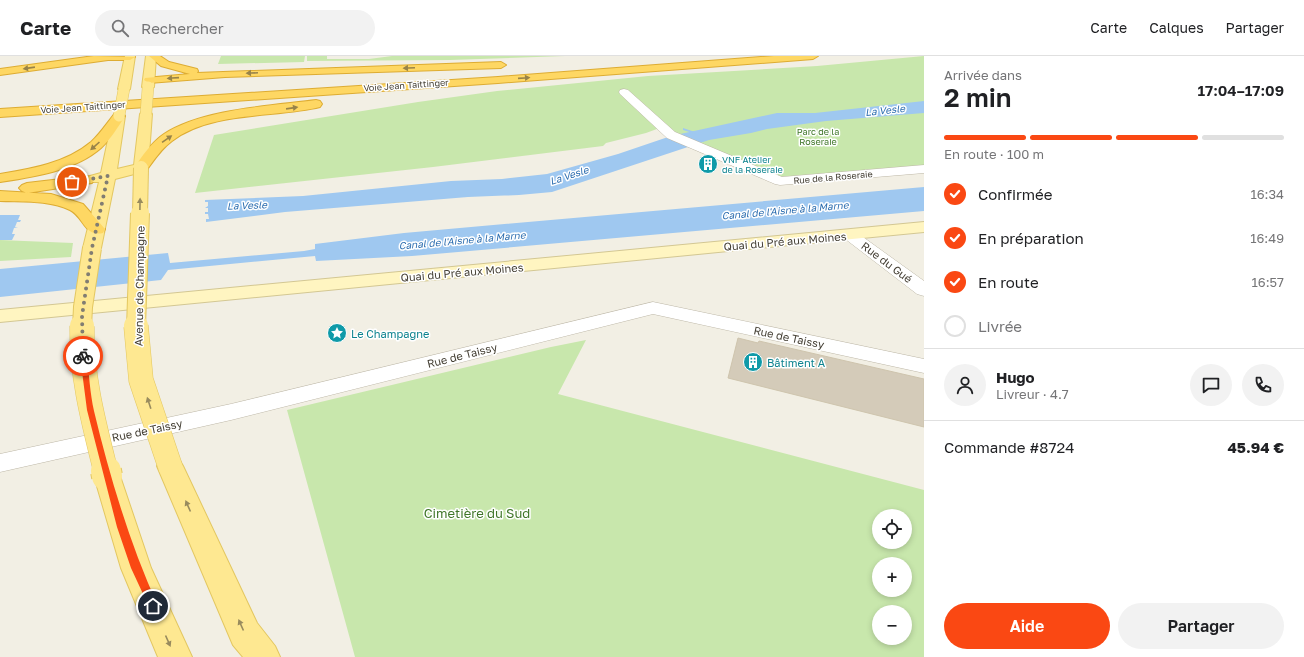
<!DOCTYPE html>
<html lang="fr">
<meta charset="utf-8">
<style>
body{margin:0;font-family:"Golos Text",sans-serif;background:#f2f2f2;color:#202124;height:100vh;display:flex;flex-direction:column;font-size:15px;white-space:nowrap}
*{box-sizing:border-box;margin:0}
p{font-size:13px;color:#757577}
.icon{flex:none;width:22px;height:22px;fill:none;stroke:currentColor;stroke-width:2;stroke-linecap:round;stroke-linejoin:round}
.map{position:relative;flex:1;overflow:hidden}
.side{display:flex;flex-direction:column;background:#fff;width:380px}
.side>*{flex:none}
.fabs{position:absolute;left:872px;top:453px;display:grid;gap:8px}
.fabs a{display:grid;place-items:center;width:40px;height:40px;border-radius:50%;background:#fff;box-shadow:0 2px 6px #0003;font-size:20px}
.pin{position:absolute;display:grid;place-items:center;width:34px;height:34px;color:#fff;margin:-17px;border:2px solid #fff;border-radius:50%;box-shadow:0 1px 4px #0007}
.courier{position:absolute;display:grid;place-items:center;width:40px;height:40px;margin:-20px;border:3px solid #fa4813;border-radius:50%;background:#fff;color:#222;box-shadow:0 1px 5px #0007}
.headline em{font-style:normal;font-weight:600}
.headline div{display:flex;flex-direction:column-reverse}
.headline{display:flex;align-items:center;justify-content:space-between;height:68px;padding:0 20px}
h1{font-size:26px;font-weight:600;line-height:30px}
.bar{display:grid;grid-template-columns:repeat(4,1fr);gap:6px 4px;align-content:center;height:48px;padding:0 20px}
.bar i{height:5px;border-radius:3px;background:#e0e0e0}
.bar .current{background:#fa4813}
.bar p{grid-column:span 4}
.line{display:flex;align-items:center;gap:10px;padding:0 20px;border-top:1px solid #e0e0e0}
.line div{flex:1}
.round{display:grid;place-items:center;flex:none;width:42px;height:42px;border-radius:21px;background:#f2f2f2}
ol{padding:0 20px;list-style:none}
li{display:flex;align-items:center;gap:12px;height:44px}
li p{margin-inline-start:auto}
li .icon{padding:4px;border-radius:50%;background:#fa4813;color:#fff;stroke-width:4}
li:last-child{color:#757577}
li i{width:22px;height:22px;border:2px solid #e0e0e0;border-radius:50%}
.primary-button{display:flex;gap:8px;margin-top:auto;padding:8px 20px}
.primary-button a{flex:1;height:46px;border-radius:24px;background:#fa4813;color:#fff;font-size:16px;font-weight:600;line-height:46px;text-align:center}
.primary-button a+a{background:#f2f2f2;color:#202124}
header{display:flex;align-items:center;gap:24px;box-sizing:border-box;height:56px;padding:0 20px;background:#fff;border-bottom:1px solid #e0e0e0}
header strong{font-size:19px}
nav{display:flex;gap:22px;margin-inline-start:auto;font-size:14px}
.search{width:280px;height:36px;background:#f2f2f2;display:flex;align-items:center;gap:10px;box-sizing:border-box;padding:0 14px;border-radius:22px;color:#757577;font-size:15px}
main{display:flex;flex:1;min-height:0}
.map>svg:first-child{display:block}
</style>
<header>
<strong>Carte</strong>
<div class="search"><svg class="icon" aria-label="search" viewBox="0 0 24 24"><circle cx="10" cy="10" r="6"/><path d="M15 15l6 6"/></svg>Rechercher</div>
<nav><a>Carte</a><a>Calques</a><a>Partager</a></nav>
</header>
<main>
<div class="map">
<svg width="924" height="601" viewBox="0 0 924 601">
<rect width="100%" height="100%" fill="#f2efe4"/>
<!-- green -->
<path fill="#c8e7ac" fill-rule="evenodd" d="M221,0H305L304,6L218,8Z
M307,0H327V3H369L392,0H565L450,4L307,5Z
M924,0V110L779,121L742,104L675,78L665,70L646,77L606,87L603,90L433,111L195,137L214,79L418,46L497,35L648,20L817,10Z
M0,184L73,187L71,201L0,205Z
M586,284L558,338L924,434V601H355L287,354L551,291ZM879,460H905V486H879ZM879,508H905V534H879ZM879,556H905V582H879Z"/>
<!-- water -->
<path fill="#9fc8f0" d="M924,45V57L826,65L767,73L751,77L709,84L552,136L519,139L468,141L285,156L206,166V163H209L208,158H205V156H208V152H205L208,150V146H205V144L303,140L451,125L502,123L547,118L618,98L671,80L777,57H815Z
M924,131V155L412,200L316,205L315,200L168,214L161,224L0,241V213L168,197L170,207L181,206L304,195L315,193V188L404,177Z
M0,159H23H20L18,164H21L20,166H17L15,171H18L14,172L12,178H15L12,184H0Z"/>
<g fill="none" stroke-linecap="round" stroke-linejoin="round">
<!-- stream -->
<path fill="#9fc8f0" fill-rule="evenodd" d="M683,72L701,78L699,79L683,74Z"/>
</g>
<!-- building -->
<path fill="#d4cbb9" stroke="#cec4ad" d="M738,282L758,287L759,285L924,323V371L728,322Z"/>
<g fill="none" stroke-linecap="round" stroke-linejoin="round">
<!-- street casing -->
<g stroke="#bdb7a7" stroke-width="1">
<path id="street" d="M624,33L628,34L675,76L782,121L924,109V117L780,129L775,128L667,82L620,38L619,36L620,34Z
M850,174L856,176L924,225V240L917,238L844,182L842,179L844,176Z
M653,246L924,303V317L653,258L231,364L0,416V398L231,348Z"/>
</g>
<!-- secondary casing -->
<g stroke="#d3c793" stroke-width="2">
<path id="secondary" d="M924,166V176L0,266V254Z"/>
</g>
<!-- primary casing -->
<g stroke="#e3c761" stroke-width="2">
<path id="primary" d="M125,0H135L130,33L124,36L118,33Z
M146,0H156L154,31L148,34L142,31Z
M146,54L150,55L152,58L148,112L146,115L115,123L101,192L98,196L92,197L86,196L83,192L99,126H90L88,123L90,120L101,117L113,60L115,57H123L125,60L117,113L134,109L140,58L142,55Z
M170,400L179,403L183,410L257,567L275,590L280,601H243L233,589L157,410L161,403Z
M107,410L116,413L120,420L151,512L192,601H158L121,512L94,420L98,413Z"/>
</g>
<!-- highway casing -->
<g stroke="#ddac33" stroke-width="2">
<path id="highway" d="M94,0L135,1L130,4H108L0,19V13Z
M149,0H160L169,6L197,13L198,15L197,17L501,6L506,9L501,12L225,21L149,27L144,24L145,22L190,18L161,10Z
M774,0H818L813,3L498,27L0,61V53L498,21Z
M316,44L320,45L322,48L320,51C275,62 211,55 172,85C161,93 154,104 146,115L141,116L136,115L134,112C142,100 152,86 164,78C203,53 270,50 316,44Z
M119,56L123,57L125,60C118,71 111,83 101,92C75,115 33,121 0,126V118C31,113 66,107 91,86C100,78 107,67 115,57Z
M87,120L92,121L94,124L92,127L27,137L22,135L19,132L22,129L27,127Z
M0,135L51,138L83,148L105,173L103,177C84,181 84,161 70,154C49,144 23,146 0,145Z"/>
</g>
<!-- street -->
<use href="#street" fill="#fff" fill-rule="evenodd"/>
<!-- secondary -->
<use href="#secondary" fill="#fff5c1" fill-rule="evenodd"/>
<!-- primary -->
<use href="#primary" fill="#fee891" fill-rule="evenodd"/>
<!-- highway -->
<use href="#highway" fill="#fed763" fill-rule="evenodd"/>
<!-- primary-bridge-far4 casing -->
<g stroke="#e3c761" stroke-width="12" stroke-linecap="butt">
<path id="primary-bridge-far4" d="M146,58L148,31
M119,60L124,33"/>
</g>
<!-- primary-bridge-far3 casing -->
<g stroke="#e3c761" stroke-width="16" stroke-linecap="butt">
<path id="primary-bridge-far3" d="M140,158L141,112"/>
</g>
<!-- primary-bridge-far2 casing -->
<g stroke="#e3c761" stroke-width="20" stroke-linecap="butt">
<path id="primary-bridge-far2" d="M82,271L83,251L92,192
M136,271L140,157"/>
</g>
<!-- primary-bridge-far1 casing -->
<g stroke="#e3c761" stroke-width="25" stroke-linecap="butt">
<path id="primary-bridge-far1" d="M82,270C81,320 94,368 106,416
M136,270L141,324L170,410"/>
</g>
<!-- primary-bridge casing -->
<g stroke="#e3c761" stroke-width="32" stroke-linecap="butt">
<path id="primary-bridge" d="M106,415L107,420"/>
</g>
<!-- primary-bridge-far4 -->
<use href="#primary-bridge-far4" stroke="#fee891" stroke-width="11"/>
<!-- primary-bridge-far3 -->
<use href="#primary-bridge-far3" stroke="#fee891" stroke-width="14"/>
<!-- primary-bridge-far2 -->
<use href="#primary-bridge-far2" stroke="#fee891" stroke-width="18"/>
<!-- primary-bridge-far1 -->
<use href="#primary-bridge-far1" stroke="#fee891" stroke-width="24"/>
<!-- primary-bridge -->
<use href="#primary-bridge" stroke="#fee891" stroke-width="30"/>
</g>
<!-- one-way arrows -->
<defs><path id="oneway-solid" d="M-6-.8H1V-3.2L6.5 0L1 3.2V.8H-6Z"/></defs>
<g fill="#988349">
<use href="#oneway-solid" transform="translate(29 12) rotate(172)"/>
<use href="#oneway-solid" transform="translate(409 12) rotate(178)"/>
<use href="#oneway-solid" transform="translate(252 17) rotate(178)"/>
<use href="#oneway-solid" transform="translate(173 22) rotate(176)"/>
<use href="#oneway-solid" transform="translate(524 22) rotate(-4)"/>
<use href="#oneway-solid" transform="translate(292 52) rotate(-8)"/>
<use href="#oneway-solid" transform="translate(167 83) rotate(-35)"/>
<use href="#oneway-solid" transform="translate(95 90) rotate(138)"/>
</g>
<g fill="#988b5e">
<use href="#oneway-solid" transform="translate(140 148) rotate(-89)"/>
<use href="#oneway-solid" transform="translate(149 347) rotate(-108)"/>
<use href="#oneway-solid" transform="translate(188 450) rotate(-114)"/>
<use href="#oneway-solid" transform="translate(241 569) rotate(-114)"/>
<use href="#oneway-solid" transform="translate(168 585) rotate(66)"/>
</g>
<!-- route -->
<path fill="#fa4813" d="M83,298L87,300C89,318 90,337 94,355C110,422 130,488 158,550L156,553L153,554L150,553L131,512L117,471L87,354L80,300Z"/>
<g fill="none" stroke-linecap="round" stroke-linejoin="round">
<!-- done -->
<path stroke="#817d72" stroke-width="4" stroke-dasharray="0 7.2" d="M72,126L108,120L92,192L82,260L83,300"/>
</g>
<!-- icons -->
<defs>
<g id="building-disc" transform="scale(1)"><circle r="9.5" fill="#0f9aa8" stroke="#fff"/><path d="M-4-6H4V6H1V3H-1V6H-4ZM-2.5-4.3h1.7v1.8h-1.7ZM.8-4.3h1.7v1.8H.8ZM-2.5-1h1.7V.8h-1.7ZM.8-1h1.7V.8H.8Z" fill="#fff"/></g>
<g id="sight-disc" transform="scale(1)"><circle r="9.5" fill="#0f9aa8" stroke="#fff"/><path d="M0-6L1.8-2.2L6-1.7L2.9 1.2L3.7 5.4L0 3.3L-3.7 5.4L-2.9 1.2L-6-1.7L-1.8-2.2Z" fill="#fff"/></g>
</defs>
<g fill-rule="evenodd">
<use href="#building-disc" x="708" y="108"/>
<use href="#sight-disc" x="337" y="277"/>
<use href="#building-disc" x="753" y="306"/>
</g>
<g text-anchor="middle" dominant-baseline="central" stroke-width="3" stroke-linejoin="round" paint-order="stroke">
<!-- far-street labels -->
<g font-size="9" fill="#443f34" stroke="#fff">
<text transform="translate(406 29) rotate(-4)">Voie Jean Taittinger</text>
<text transform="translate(83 51) rotate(-4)">Voie Jean Taittinger</text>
<text transform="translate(833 121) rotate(-5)">Rue de la Roseraie</text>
</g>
<!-- far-park labels -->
<g font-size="9" fill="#3f7628" stroke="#fff">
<text x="818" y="75">Parc de la<tspan x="818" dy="10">Roseraie</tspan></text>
</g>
<!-- far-culture labels -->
<g font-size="9" fill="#0d838f" stroke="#fff" text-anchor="start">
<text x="722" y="103">VNF Atelier<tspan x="722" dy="10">de la Roseraie</tspan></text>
</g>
<!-- far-water labels -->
<g font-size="10" font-style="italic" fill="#2d6eb0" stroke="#fff">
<text transform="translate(885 54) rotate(-6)">La Vesle</text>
<text transform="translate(569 119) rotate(-18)">La Vesle</text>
<text transform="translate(247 149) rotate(-2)">La Vesle</text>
<text transform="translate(785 154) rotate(-5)">Canal de l'Aisne à la Marne</text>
<text transform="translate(462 184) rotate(-5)">Canal de l'Aisne à la Marne</text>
</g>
<!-- street labels -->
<g font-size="11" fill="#443f34" stroke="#fff">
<text transform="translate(785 185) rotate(-5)">Quai du Pré aux Moines</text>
<text transform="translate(887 206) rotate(37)">Rue du Gué</text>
<text transform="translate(462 216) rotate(-5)">Quai du Pré aux Moines</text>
<text transform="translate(139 230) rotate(-89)">Avenue de Champagne</text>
<text transform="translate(789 281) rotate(12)">Rue de Taissy</text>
<text transform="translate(462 299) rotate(-14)">Rue de Taissy</text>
<text transform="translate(147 374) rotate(-12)">Rue de Taissy</text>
</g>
<!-- culture labels -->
<g font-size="11" fill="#0d838f" stroke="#fff" text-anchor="start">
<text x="351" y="277">Le Champagne</text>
<text x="767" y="306">Bâtiment A</text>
</g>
<!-- near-park labels -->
<g font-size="13" fill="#3f7628" stroke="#fff">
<text x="477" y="457">Cimetière du Sud</text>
</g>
</g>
</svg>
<div class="fabs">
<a><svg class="icon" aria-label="locate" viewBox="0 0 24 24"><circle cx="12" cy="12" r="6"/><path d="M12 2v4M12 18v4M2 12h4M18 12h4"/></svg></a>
<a>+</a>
<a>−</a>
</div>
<div class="pin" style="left:72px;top:126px;background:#ea580c"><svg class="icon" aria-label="bag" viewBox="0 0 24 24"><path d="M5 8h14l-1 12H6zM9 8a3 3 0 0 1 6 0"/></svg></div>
<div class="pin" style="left:153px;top:550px;background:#1f2937"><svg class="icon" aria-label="home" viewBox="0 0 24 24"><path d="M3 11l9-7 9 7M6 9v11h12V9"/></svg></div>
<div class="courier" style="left:83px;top:300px"><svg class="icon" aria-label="bike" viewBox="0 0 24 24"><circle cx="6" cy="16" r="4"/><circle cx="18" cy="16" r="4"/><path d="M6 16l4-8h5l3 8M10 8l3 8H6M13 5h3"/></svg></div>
</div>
<section class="side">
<div class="headline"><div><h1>2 min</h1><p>Arrivée dans</p></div><em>17:04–17:09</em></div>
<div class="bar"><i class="current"></i><i class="current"></i><i class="current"></i><i></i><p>En route · 100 m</p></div>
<ol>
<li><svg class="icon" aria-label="check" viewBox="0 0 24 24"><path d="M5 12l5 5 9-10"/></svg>Confirmée<p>16:34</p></li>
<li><svg class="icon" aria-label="check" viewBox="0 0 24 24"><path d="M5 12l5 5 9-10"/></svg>En préparation<p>16:49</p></li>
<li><svg class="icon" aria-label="check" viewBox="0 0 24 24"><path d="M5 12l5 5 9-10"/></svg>En route<p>16:57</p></li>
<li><i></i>Livrée</li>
</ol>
<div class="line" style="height:72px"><a class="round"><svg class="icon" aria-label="person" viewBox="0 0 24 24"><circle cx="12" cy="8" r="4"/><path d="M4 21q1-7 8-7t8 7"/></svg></a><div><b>Hugo</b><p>Livreur · 4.7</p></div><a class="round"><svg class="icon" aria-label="chat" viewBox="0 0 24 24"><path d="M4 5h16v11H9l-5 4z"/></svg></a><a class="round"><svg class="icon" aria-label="phone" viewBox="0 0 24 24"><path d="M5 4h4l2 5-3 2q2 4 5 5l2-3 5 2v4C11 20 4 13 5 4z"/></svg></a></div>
<div class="line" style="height:52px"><div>Commande #8724</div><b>45.94 €</b></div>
<div class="primary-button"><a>Aide</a><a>Partager</a></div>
</section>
</main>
